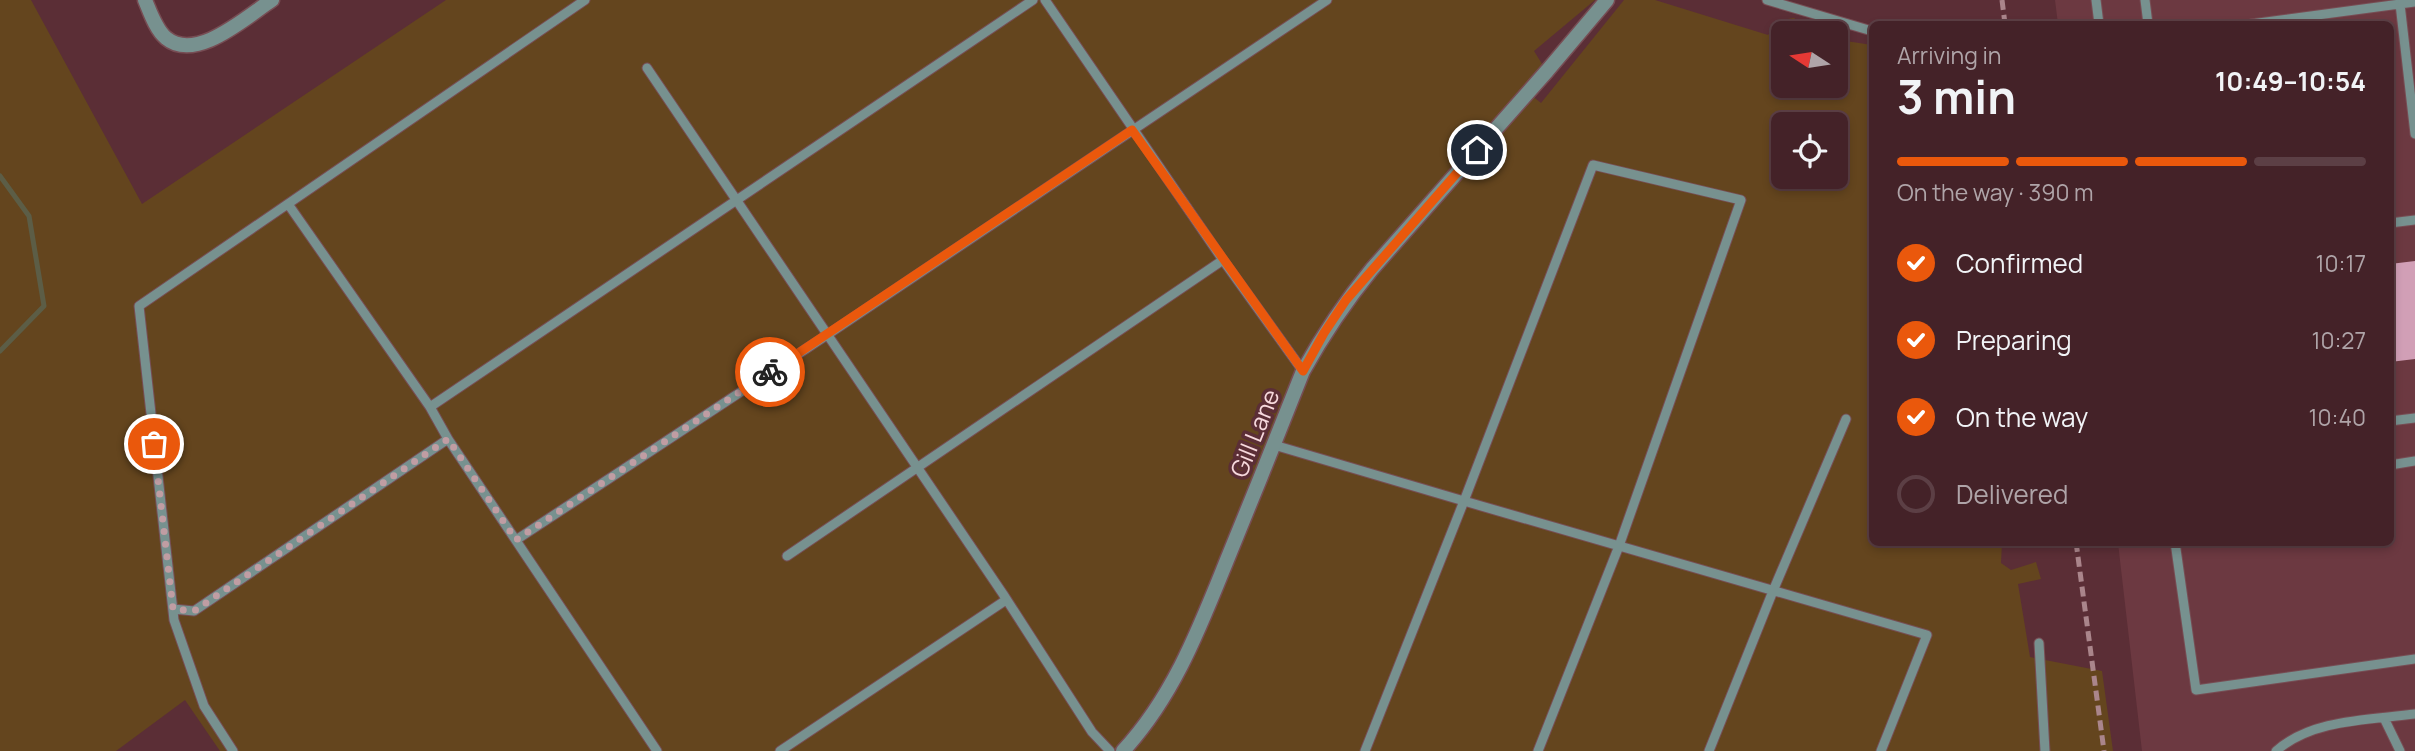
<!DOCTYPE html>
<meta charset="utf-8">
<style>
body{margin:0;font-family:Manrope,sans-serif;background:#4e2f34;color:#f1f3f6;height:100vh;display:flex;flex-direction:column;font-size:26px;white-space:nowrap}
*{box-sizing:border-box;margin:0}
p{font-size:23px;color:#afa4a8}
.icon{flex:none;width:38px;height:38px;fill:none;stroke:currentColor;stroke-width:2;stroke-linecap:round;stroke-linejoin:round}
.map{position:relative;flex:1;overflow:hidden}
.panel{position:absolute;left:1869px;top:21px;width:525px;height:525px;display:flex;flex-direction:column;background:#442228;border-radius:10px;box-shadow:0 4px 10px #0003,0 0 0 2px #5c3f45}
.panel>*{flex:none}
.needle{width:46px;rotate:282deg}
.fabs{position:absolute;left:1771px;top:21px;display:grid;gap:14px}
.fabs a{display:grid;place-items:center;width:77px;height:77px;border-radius:10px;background:#442228;box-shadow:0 4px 10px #0003,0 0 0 2px #5c3f45;font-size:35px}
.pin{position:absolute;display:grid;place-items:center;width:60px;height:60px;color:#fff;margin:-30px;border:4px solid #fff;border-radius:50%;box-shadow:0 2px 7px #0007}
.courier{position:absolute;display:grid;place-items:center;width:70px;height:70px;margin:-35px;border:5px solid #ea580c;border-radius:50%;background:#fff;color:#222;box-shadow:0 2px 9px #0007}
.overview em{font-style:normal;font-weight:700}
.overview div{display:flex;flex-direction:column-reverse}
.overview{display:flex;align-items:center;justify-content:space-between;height:119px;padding:0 28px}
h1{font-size:46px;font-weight:700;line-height:52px}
.bar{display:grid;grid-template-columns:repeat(4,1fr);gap:10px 7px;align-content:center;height:84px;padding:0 28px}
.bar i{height:9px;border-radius:5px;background:#5c3f45}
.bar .selected{background:#ea580c}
.bar p{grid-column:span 4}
ol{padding:0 28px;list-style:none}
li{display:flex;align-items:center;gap:21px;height:77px}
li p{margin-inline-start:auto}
li .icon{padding:7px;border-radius:50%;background:#ea580c;color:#fff;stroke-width:4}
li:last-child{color:#afa4a8}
li i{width:38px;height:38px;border:4px solid #5c3f45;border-radius:50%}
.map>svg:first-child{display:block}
</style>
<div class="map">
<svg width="2415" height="751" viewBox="0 0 2415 751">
<rect width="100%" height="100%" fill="#5b2e36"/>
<!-- built -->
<path fill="#6c3941" d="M2055,0H2415V751H2142L2118,543L2390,542V24H2058Z"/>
<!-- green -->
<path fill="#64451e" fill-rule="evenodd" d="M0,0H31L142,204L446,0H1595L1534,51L1547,72L1531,95L1541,103L1624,0H1655L1768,35L1781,20L1794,18L1813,33H1783V86H1836V48L1846,41L1872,45V542L2002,543L2001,563L2011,570L2036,562L2041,579L2018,584L2030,657L2102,671L2113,751H220L185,700L116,751H0ZM1783,124H1836V177H1783Z"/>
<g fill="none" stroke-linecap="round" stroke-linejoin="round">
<!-- stream -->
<path stroke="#5c5d46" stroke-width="5" d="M0,176L29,216L44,306L0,351"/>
</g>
<!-- building -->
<path fill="#d19fb6" d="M2415,261V359L2390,362V264Z"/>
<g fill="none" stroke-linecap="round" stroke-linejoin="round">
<!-- service casing -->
<g stroke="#774d54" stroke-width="11">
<path id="service" d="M1045,0L1223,260
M1767,0L1872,31
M2096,0L2099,24
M2145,0L2148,24
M2400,4L2415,134
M2251,24L2415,2
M647,68L1003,594L1092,732L1110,751
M288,204L430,407
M2390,223L2415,220
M2390,421L2415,418
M448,439L657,751
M1274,445L1464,501L1593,165L1741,200L1619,546L1538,751
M2390,465L2415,461
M516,540L827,335L1327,0
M2175,542L2196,690L2415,659
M787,556L1223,260L1303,371
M173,609L194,611L448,439L430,407L1033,0
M2039,643L2045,751
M2384,718L2400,751
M233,751L204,706L174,620L139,306L585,0
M780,751L1006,600
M1365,751L1464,501L1927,635L1881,751
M1709,751L1773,591L1846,419
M2276,751C2312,719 2369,720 2415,714"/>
</g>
<!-- minor casing -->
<g stroke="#774d54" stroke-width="17">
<path id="minor" d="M145,0C150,12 156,30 166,38C196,63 246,17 272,0"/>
</g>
<!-- tertiary casing -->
<g stroke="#774d54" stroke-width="17">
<path id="tertiary" d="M1123,751C1175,695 1201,624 1229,555C1254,494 1279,432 1303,371C1323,335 1345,302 1372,269L1547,71L1607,0"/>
</g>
<!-- service -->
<use href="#service" stroke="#77918f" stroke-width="9"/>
<!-- minor -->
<use href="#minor" stroke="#77918f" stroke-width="14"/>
<!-- tertiary -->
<use href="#tertiary" stroke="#77918f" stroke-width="14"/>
<!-- rail -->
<path stroke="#aa858b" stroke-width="5" stroke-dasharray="10 5" stroke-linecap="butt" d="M2002,0L2005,24
M2076,542L2104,751"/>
</g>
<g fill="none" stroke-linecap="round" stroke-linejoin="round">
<!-- done -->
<path stroke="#c09da3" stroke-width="7" stroke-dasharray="0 12.6" d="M154,444L173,609L194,611L448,439L516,540L770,372"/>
<!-- route -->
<path stroke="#ea580c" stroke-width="9" d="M770,372L1132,130L1303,371L1324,333L1346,300L1477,150"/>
</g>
<g text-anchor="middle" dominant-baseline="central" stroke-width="7" stroke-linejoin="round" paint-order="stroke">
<!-- street labels -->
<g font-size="24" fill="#f7d9dd" stroke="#5b2e36">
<text transform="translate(1254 433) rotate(-68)">Gill Lane</text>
</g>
</g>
</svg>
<div class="fabs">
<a><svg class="needle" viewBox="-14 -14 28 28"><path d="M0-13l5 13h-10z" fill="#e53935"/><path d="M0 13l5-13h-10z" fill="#afa4a8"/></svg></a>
<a><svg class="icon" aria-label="locate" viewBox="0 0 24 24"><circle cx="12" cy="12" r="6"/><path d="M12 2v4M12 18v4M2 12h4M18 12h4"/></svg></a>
</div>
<div class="pin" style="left:154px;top:444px;background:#ea580c"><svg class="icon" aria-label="bag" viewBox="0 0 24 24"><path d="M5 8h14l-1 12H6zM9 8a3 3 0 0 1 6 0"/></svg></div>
<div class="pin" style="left:1477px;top:150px;background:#1f2937"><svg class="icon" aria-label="home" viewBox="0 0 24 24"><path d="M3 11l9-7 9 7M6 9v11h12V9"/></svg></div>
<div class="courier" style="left:770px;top:372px"><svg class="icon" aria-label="bike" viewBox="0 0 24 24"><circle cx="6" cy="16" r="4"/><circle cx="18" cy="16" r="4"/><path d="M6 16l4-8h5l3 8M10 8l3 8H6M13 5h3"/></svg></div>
<section class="panel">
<div class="overview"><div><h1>3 min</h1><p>Arriving in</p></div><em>10:49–10:54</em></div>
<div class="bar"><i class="selected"></i><i class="selected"></i><i class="selected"></i><i></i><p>On the way · 390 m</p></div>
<ol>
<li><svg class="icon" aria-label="check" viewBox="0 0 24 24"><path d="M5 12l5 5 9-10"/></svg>Confirmed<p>10:17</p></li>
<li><svg class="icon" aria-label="check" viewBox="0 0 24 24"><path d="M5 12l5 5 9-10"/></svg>Preparing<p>10:27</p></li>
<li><svg class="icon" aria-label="check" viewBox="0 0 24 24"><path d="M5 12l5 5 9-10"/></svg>On the way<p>10:40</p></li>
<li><i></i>Delivered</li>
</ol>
</section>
</div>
